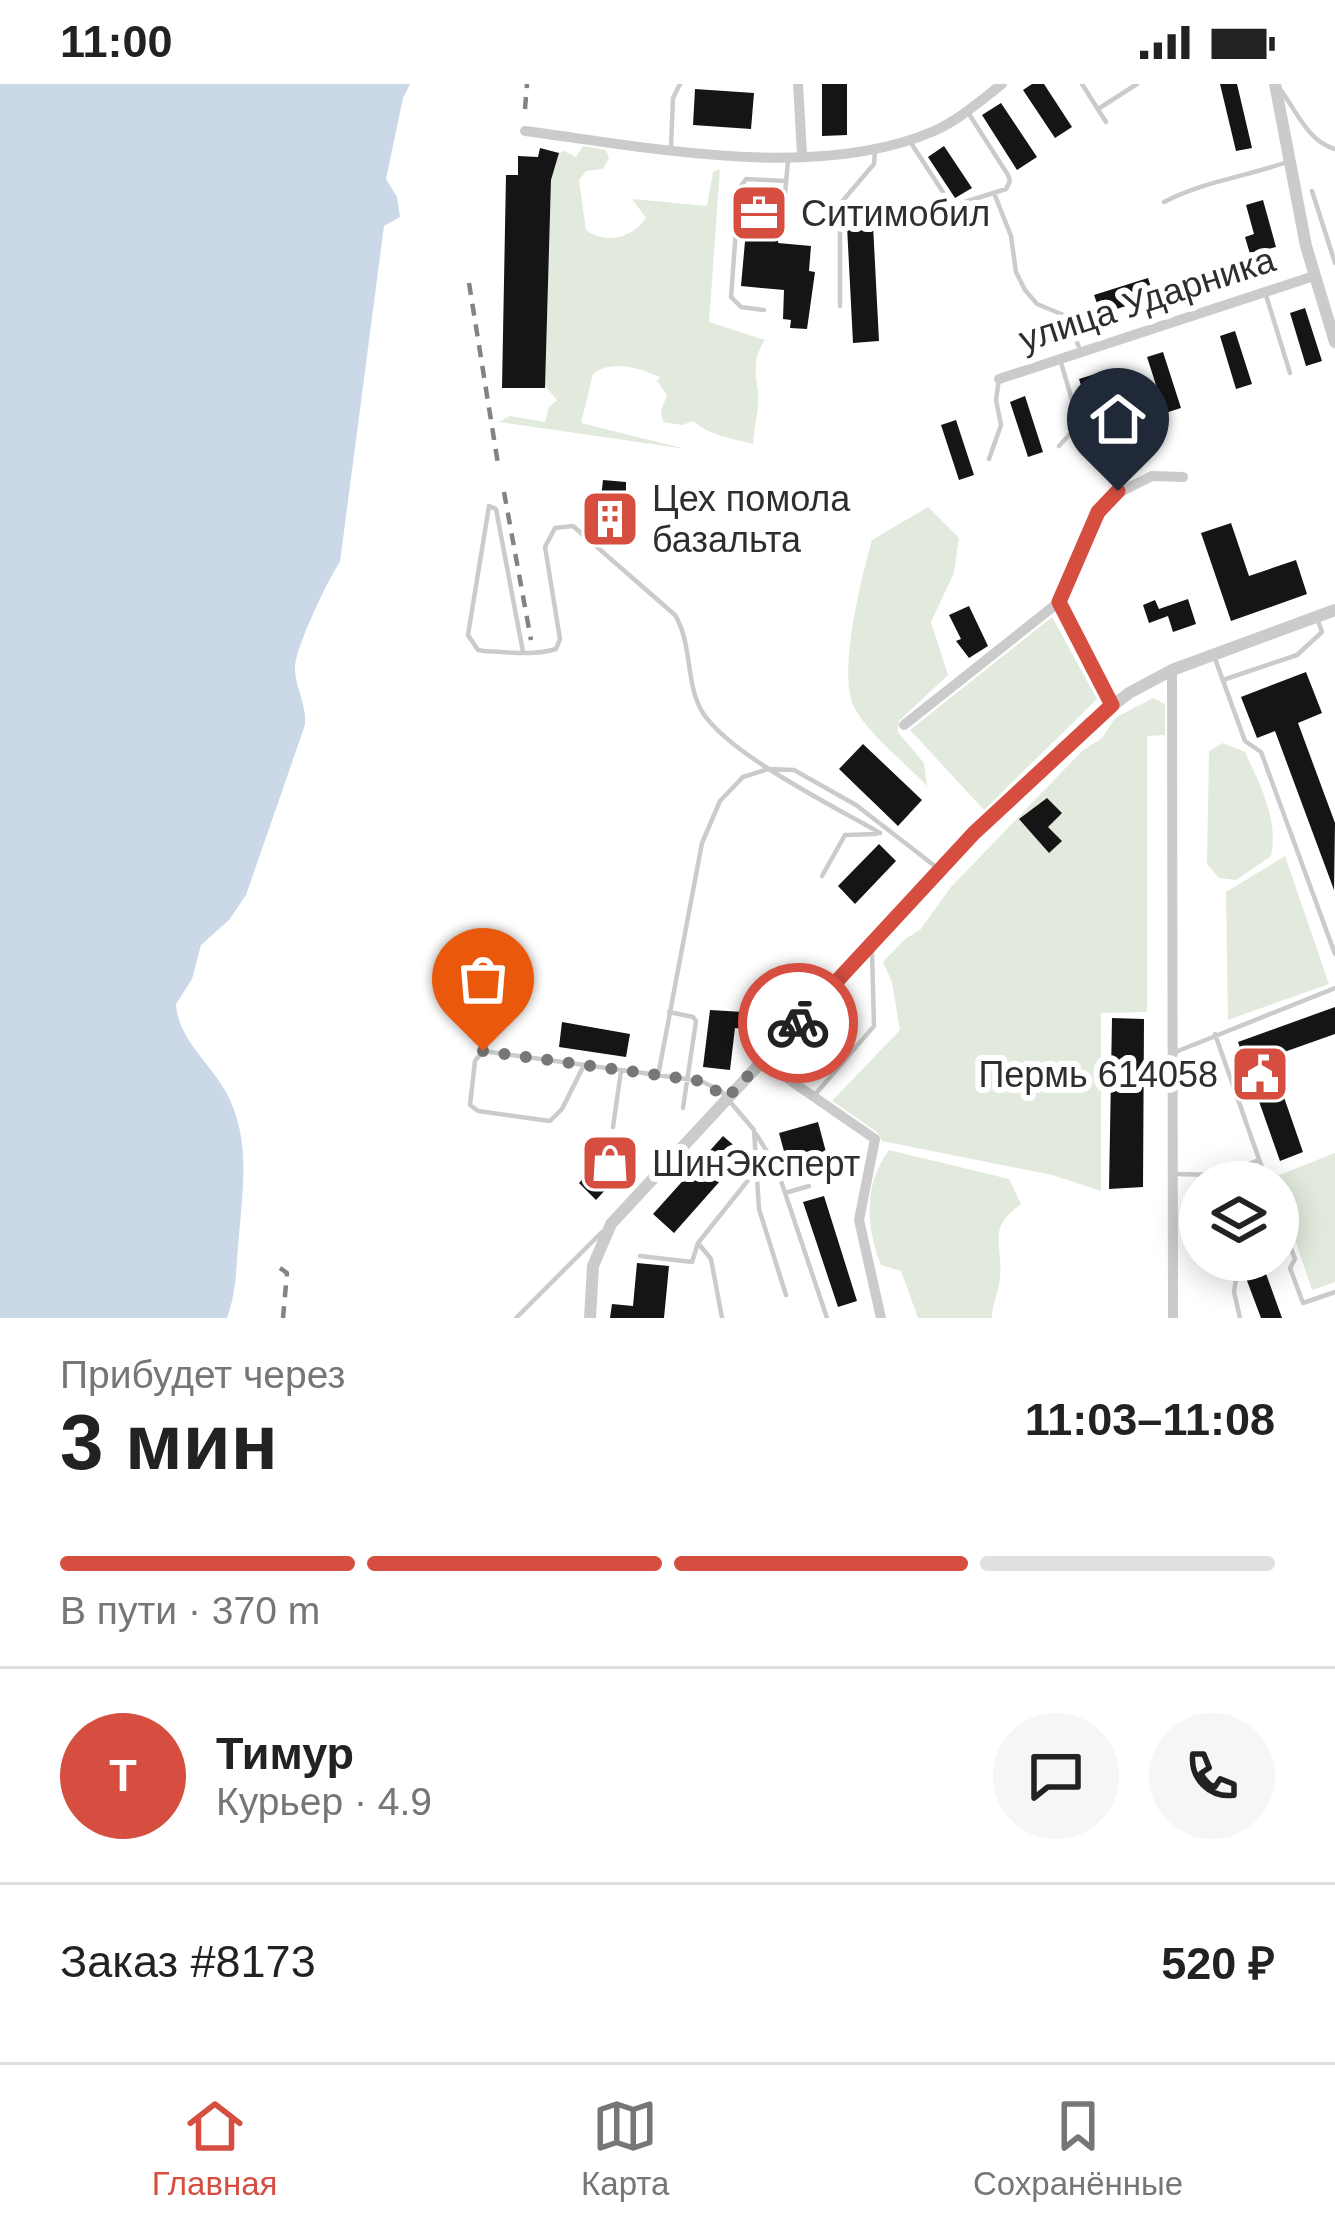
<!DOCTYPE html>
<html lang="ru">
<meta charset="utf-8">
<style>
body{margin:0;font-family:Helvetica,sans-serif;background:#f6f6f6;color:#222;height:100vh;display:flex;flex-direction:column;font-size:45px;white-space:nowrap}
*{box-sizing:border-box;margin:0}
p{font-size:39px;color:#767676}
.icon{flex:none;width:66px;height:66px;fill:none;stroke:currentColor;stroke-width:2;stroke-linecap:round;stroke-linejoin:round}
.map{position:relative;height:1234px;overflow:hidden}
.panel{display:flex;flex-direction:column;background:#fff;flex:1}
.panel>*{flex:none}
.tools{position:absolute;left:1179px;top:1077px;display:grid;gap:24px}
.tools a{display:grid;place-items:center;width:120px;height:120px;border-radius:50%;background:#fff;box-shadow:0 6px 30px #0003;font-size:60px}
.pin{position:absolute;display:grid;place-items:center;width:102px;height:102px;color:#fff;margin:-123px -51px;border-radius:50% 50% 50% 0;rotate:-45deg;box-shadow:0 0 12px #0007}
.pin .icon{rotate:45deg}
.courier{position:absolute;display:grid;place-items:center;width:120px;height:120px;margin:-60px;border:9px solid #d54e40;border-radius:50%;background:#fff;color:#222;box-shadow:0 3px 15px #0007}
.head em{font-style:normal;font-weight:700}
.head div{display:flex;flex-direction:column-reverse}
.head{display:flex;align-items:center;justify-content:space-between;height:204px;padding:0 60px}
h1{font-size:78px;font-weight:700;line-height:90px}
.bar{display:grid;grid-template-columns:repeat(4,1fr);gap:18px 12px;align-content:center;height:144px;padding:0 60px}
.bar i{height:15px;border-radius:9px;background:#e0e0e0}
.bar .active{background:#d54e40}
.bar p{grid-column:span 4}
.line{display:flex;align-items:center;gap:30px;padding:0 60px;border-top:3px solid #e0e0e0}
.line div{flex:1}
.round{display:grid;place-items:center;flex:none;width:126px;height:126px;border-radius:63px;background:#f6f6f6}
.status{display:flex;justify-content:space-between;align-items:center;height:84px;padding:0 60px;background:#fff;direction:ltr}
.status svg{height:33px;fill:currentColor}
.menu{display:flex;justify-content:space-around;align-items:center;height:168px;border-top:3px solid #e0e0e0;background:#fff;font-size:33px;color:#767676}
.menu a{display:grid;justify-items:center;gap:6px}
.menu .active{color:#d54e40}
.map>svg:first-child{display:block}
</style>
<div class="status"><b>11:00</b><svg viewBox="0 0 49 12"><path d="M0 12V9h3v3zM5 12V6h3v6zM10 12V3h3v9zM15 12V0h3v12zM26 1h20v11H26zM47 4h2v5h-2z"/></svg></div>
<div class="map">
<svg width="1335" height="1234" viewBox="0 0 1335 1234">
<rect width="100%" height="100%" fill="#fff"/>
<!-- green -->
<path fill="#e2eadd" d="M583,62L606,66L609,74L603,85L586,87L579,96L586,146C606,161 632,154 646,134L632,115L707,122L713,88L720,85L709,238L765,256C753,273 755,288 758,307C760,323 754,343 753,360C732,354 712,353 693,337L682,341L663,338L661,327L667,311L657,297L660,293C639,284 612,275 593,290L581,339L686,365L499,338L510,332L545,338L549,323L557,316L545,302L551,96L559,69L564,67L576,73Z
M928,423L959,454L954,489L931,538L948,591L899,637L898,648L924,679L927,702C906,680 870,651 855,625C836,593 862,491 872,456Z
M1052,533L1097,615L984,726L910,646Z
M1153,614L1165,620V651L1147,652V928L1101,929V1107L1052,1091L882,1057L877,1048L832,1017L900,946L892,898L883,878L905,855L920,846L951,803L1082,667L1102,654L1115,634Z
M1223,659L1245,668C1260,700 1279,737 1271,772L1236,796L1219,794L1207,780L1209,667Z
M1285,772L1329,900L1228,936L1226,808Z
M889,1066L1009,1095L1021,1120C986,1146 1003,1158 1000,1194C999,1208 992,1220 992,1234H918L901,1187L881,1181C866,1143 863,1101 889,1066Z
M1335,1069V1198L1312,1206L1274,1093Z"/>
<!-- water -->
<path fill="#cbd8e8" d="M0,0H410L403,14L386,95L397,113L400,133L384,142L340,478C328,495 295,565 295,584C295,604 307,620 305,641L246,811L229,836L201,861L192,895L176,920C178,955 210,979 226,1008C251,1055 243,1101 239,1152C236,1181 237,1207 227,1234H0Z"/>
<!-- building -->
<path fill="#151515" d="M822,0H847V51L822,52Z
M1032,0H1044L1072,43L1055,54L1023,6Z
M1220,0H1237L1252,64L1236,67Z
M695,5L754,9L751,45L693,41Z
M1001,19L1037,73L1017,86L982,31Z
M944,62L972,104L955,114L928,73Z
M540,64L559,69L551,96L545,304H502L506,91H518V72L538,73Z
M750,102L776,103L774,137L780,138L778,159L811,162L809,187L815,188L807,245L790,244L791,236L783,235L784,206L741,202Z
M1263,116L1276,163L1250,170L1245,153L1254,150L1246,121Z
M873,141L879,257L853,259L847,142Z
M1148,194L1154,213L1101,230L1094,211Z
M1305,224L1322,277L1306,282L1290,229Z
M1235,247L1252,300L1236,305L1220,252Z
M1163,268L1181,324L1165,329L1147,273Z
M1095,290L1113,346L1097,351L1079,295Z
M1025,312L1043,368L1028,373L1010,318Z
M956,336L974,391L959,396L941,341Z
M603,396L626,398V422H623L619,451L597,448Z
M1231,439L1249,492L1296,476L1307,510L1231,537L1201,449Z
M1188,515L1196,540L1173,548L1168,532L1149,539L1143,521L1155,516L1159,525Z
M969,522L988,562L969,574L956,557L961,555L949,531Z
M1306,588L1322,629L1298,639L1335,739L1334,806L1275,647L1257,654L1241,613Z
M863,660L922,716L898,742L839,685Z
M1047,714L1062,729L1048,743L1062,757L1049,769L1019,735Z
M879,760L896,777L855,820L838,802Z
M1335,923V950L1270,973L1303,1068L1280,1077L1238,958Z
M710,926L760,929L758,946L735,944L730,986L703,983Z
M1112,934L1144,935L1143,1103L1109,1105Z
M562,938L630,950L626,973L559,963Z
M818,1038L830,1083L791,1093L779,1049Z
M723,1052L744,1070L674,1149L653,1130Z
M616,1059L634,1075L596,1116L579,1099Z
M824,1112L857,1217L838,1223L803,1118Z
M637,1179L669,1182L664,1234H610L612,1220L633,1222Z
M1265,1187L1282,1234H1261L1246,1194Z"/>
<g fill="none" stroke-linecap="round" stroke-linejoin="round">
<!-- service -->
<path stroke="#cbcbcb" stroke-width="4.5" d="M1082,0L1106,38
M1280,5C1296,26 1308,58 1335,65
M1098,25L1137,0
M909,56L952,122L1006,105L1010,97L1008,91L967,27
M671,62L673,14L680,0
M1312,107L1335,179
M994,109L1011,152L1016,188L1025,206L1037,220L1066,232L1081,268
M1164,118C1202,98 1244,93 1284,79
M783,131L788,77
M1265,208L1290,289
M840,222V120L874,80L875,67
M764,226L741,223L731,213L739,105L746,95L786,97
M1059,362L1079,340L1060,275
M989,375L1001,341L996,316L999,295
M1060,519L1111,621
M523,568L496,425L489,422L468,551L478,566L484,567C507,568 534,572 556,565L560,555L545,463L555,444L573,442L675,531C693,561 685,601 703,629C730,671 835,723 880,749
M1214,572L1245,657L1261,668L1335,870
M1223,596L1297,571L1322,548L1317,534
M822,792L845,751L876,750
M669,928L693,933L696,937L683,1024
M1215,950L1267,1098
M1173,969L1335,904
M584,981L562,1025L550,1037L478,1027L470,1021L475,977L483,967L701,997L721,1007L754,1046L759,1125L786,1211
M658,992L702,759L720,717L743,693L768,685L794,686L856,721L940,786
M813,1013L874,942L872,868
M613,1043L621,987
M756,1050L776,1082L827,1234
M1173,1090L1220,1091L1259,1076
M785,1109L809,1102
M1278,1130L1295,1175L1290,1184L1303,1219L1335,1208
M698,1159L711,1175L722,1234
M640,1172L692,1178L698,1159L757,1085
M1239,1176L1234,1208L1240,1234
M516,1234L602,1148"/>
<!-- minor -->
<path stroke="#cbcbcb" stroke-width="10" d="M798,0L802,70
M525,47C648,63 817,98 934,47C959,36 980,17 1002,0
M999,295L1314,192
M1172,586L1173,1234
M904,641L1059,518L1079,466L1110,413L1152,392L1183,393
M762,977L875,1055L859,1136L881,1234"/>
<!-- tertiary -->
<path stroke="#cbcbcb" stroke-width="12" d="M1275,0L1306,162L1335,258
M590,1234L593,1182L611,1140L974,749L1089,640L1129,609L1172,586L1335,526"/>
<!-- rail -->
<path stroke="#838383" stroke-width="4.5" stroke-dasharray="12 9" stroke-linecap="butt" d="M525,25L527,0
M469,199L498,380
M504,408L531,556
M280,1184L287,1189L283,1234"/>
</g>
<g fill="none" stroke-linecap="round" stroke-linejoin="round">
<!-- done -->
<path stroke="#777" stroke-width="12" stroke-dasharray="0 21.6" d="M483,967L701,997L727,1014L798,939"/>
<!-- route -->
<path stroke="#d54e40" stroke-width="15" d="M798,939L974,749L1112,621L1059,518L1098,428L1118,407"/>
</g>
<!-- icons -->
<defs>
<g id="office-square" transform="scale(3)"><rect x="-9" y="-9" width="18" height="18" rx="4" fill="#d54e40" stroke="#fff"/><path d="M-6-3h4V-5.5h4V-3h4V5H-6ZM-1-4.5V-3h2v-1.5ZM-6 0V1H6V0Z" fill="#fff"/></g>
<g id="building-square" transform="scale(3)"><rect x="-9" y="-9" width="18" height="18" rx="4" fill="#d54e40" stroke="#fff"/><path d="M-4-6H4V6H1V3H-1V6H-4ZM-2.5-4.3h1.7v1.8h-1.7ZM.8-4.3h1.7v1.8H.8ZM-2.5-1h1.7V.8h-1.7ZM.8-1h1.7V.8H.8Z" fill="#fff"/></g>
<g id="civic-square" transform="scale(3)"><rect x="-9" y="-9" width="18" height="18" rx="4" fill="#d54e40" stroke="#fff"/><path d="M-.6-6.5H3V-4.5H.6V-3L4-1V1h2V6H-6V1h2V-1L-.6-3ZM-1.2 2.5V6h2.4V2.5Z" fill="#fff"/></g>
<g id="shop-square" transform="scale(3)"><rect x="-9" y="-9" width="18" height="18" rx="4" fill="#d54e40" stroke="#fff"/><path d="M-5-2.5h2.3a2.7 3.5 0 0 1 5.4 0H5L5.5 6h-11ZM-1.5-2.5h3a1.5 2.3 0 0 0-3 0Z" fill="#fff"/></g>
</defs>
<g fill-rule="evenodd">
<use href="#office-square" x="759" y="129"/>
<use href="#building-square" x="610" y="435"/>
<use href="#civic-square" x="1260" y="990"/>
<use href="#shop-square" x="610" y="1079"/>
</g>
<g text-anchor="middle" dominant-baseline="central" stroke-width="12" stroke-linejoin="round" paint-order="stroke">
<!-- poi labels -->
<g font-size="36" fill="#2e2e2e" stroke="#fff" text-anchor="start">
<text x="801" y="129">Ситимобил</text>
<text x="652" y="414">Цех помола<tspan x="652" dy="41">базальта</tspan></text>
<text x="1218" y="990" text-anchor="end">Пермь 614058</text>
<text x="652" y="1079">ШинЭксперт</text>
</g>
<!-- street labels -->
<g font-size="36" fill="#2e2e2e" stroke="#fff">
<text transform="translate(1147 215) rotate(-18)">улица Ударника</text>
</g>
</g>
</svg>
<div class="tools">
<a><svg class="icon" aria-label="layers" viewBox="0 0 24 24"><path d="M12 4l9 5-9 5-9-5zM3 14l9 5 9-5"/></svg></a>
</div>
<div class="pin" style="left:483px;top:967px;background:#ea580c"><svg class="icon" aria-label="bag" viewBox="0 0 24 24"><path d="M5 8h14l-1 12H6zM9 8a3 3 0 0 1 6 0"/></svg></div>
<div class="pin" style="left:1118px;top:407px;background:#1f2937"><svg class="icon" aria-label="home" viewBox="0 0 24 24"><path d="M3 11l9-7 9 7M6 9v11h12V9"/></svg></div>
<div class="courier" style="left:798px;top:939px"><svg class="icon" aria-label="bike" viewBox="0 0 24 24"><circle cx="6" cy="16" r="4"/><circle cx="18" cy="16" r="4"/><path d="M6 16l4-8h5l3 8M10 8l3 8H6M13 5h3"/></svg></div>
</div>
<section class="panel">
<div class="head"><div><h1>3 мин</h1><p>Прибудет через</p></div><em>11:03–11:08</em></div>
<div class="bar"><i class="active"></i><i class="active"></i><i class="active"></i><i></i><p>В пути · 370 m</p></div>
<div class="line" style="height:216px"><b class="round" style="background:#d54e40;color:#fff">Т</b><div><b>Тимур</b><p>Курьер · 4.9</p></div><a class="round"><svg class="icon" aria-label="chat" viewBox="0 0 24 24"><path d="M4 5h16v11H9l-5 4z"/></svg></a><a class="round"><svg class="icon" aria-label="phone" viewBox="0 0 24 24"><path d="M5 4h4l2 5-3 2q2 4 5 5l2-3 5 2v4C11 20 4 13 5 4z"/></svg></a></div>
<div class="line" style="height:156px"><div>Заказ #8173</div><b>520 ₽</b></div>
</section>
<nav class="menu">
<a class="active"><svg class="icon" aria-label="home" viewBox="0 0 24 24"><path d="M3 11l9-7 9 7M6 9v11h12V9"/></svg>Главная</a>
<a><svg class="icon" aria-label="map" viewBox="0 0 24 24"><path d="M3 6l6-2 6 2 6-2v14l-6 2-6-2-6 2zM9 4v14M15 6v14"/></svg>Карта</a>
<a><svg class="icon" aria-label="saved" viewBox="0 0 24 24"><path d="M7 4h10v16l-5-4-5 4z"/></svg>Сохранённые</a>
</nav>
